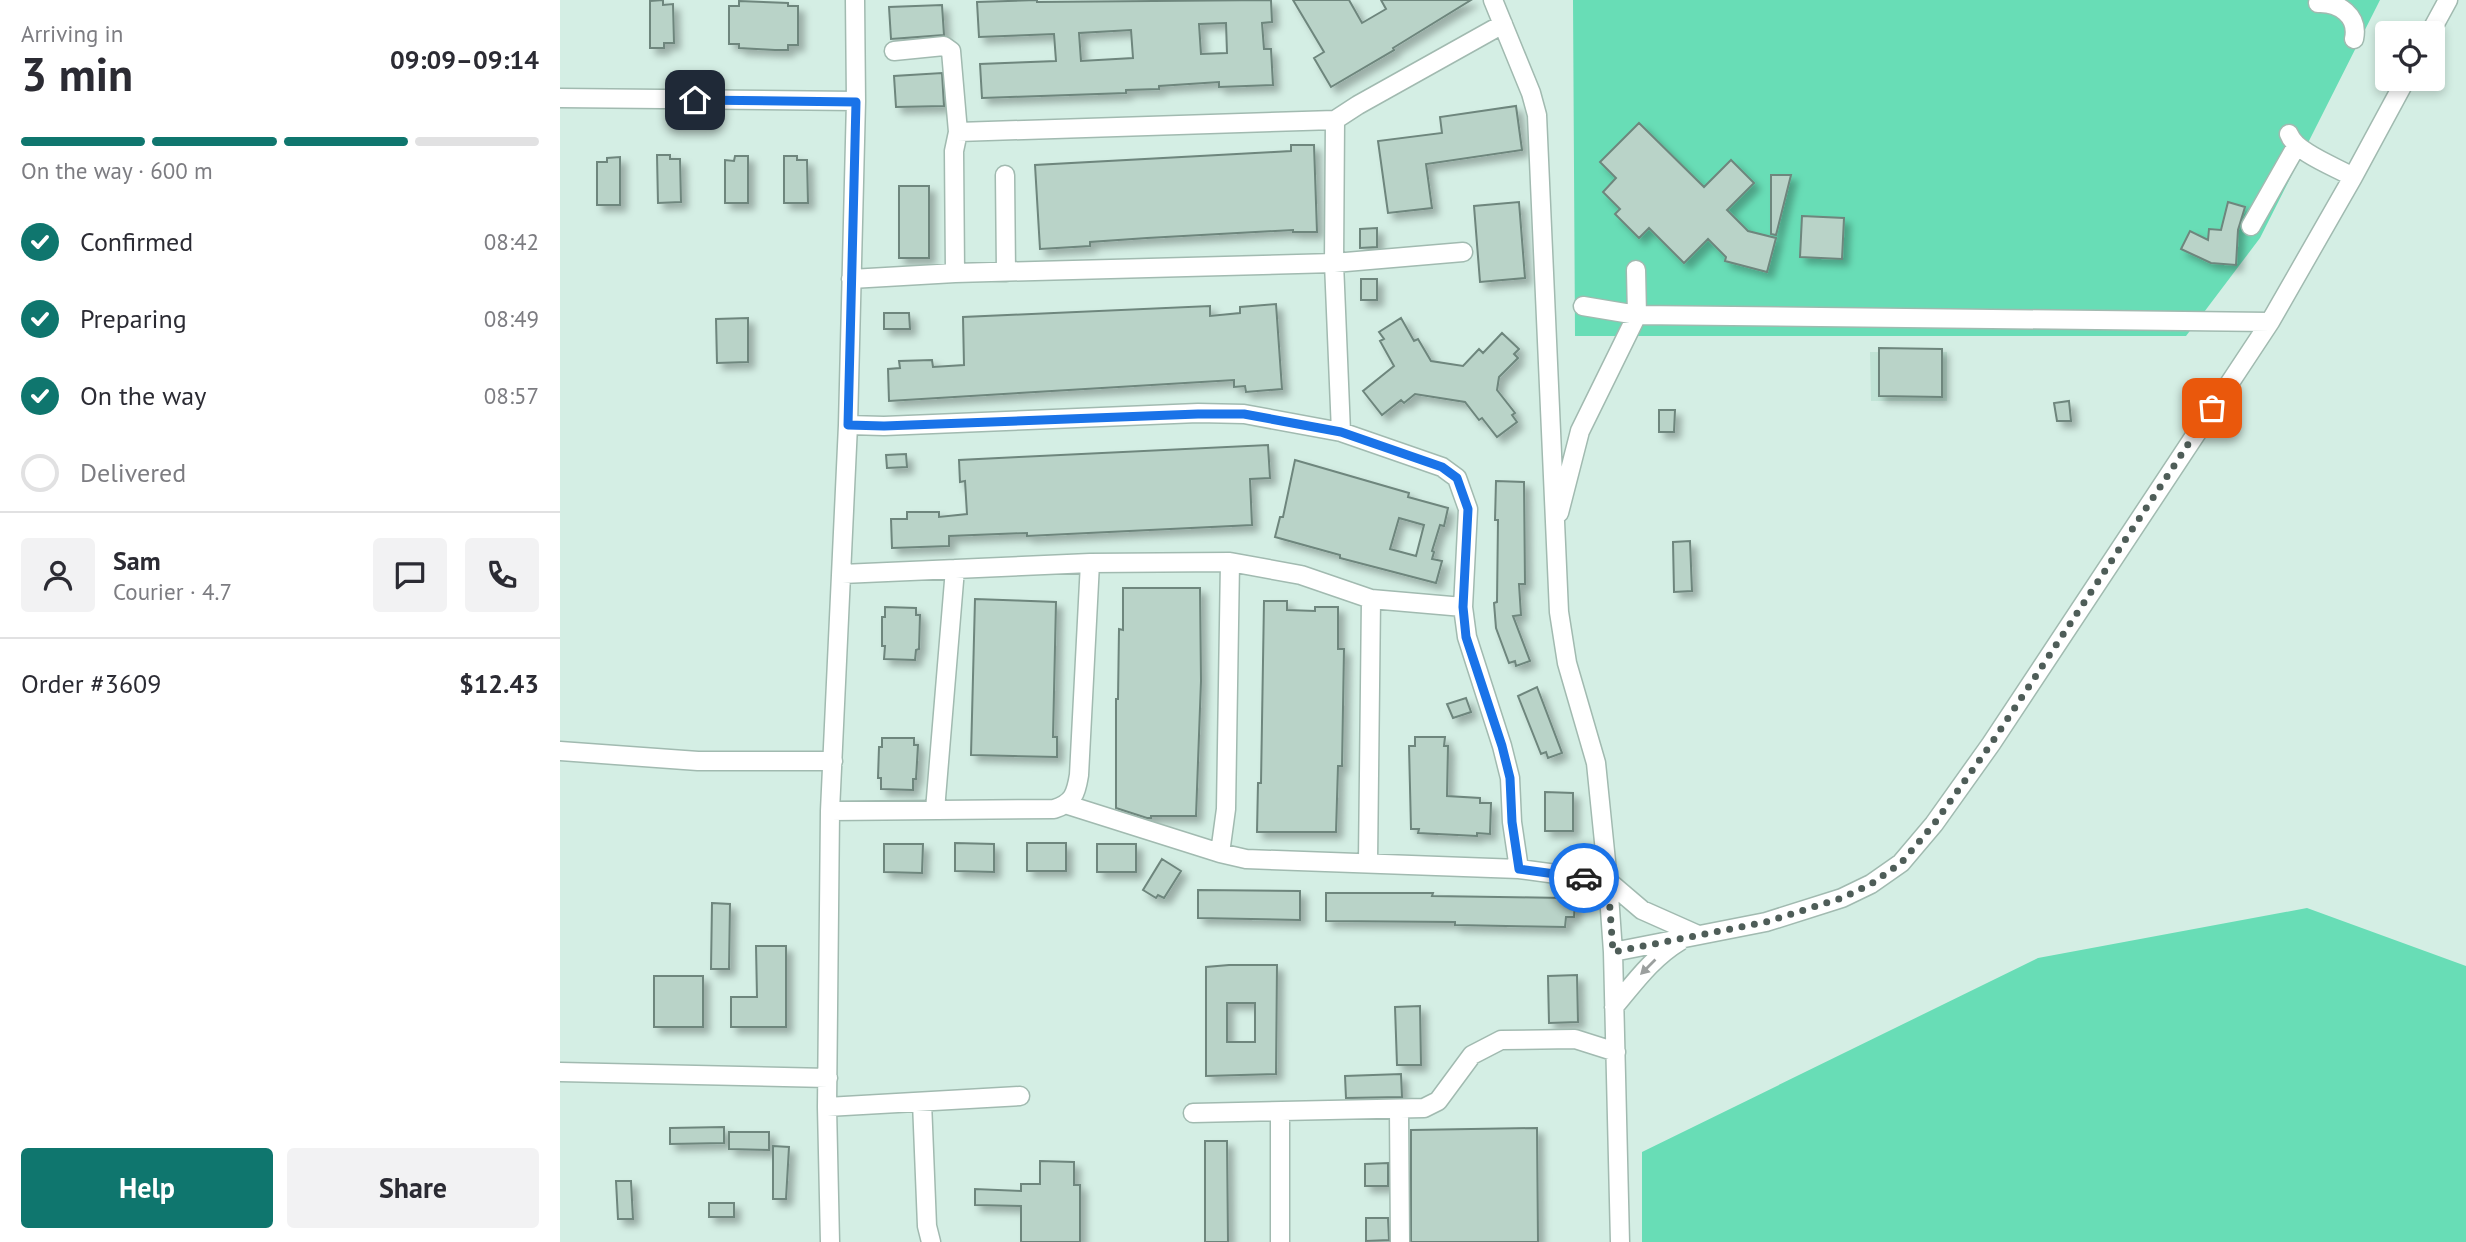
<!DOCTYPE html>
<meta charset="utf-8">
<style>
body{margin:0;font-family:"PT Sans",sans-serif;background:#f2f2f3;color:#2b2b33;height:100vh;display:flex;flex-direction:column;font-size:26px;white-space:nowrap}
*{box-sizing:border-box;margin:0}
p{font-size:23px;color:#7c7c81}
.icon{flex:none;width:38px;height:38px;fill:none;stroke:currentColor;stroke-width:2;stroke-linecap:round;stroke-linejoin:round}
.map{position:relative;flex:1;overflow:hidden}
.sheet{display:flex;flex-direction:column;background:#fff;width:560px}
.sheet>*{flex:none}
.tools{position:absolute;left:1815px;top:21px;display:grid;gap:14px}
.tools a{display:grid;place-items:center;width:70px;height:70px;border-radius:7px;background:#fff;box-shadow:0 4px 10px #0003;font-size:35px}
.pin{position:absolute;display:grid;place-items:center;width:60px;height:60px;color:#fff;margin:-30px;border-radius:14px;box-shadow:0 4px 10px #0006}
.courier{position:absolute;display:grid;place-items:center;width:70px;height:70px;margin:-35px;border:5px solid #1a73e8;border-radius:50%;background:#fff;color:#222;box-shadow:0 2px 9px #0007}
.overview em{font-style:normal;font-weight:700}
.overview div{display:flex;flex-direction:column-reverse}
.overview{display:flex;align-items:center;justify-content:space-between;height:119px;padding:0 21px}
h1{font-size:46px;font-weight:700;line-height:52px}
.bar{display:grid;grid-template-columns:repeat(4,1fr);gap:10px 7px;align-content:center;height:84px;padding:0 21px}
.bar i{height:9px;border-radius:5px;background:#e1e1e2}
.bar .on{background:#0f766e}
.bar p{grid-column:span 4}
.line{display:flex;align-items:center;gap:18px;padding:0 21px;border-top:2px solid #e1e1e2}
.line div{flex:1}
.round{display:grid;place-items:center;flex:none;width:74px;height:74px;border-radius:7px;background:#f2f2f3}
ol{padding:0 21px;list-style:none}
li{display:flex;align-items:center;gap:21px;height:77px}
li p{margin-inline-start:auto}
li .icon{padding:7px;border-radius:50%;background:#0f766e;color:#fff;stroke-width:4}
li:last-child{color:#7c7c81}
li i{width:38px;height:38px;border:4px solid #e1e1e2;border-radius:50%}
.button{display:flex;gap:14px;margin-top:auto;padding:14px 21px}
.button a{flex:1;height:80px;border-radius:7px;background:#0f766e;color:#fff;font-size:28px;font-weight:700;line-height:80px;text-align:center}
.button a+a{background:#f2f2f3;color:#2b2b33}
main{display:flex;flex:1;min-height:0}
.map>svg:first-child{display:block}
</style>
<main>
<section class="sheet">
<div class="overview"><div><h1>3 min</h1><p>Arriving in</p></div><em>09:09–09:14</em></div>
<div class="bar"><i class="on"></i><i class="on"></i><i class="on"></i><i></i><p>On the way · 600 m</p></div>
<ol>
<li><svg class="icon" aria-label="check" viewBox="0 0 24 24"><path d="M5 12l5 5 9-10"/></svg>Confirmed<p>08:42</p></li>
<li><svg class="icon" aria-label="check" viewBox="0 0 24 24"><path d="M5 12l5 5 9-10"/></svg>Preparing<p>08:49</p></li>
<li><svg class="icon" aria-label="check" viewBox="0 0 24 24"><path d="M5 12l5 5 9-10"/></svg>On the way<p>08:57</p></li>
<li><i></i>Delivered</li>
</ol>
<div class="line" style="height:126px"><a class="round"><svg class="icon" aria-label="person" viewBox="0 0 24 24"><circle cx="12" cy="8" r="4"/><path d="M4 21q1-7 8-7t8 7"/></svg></a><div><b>Sam</b><p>Courier · 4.7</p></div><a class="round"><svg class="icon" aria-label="chat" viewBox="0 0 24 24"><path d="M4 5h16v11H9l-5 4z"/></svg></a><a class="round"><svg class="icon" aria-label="phone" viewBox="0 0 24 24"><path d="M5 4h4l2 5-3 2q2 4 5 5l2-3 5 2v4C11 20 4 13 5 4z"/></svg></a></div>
<div class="line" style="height:91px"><div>Order #3609</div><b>$12.43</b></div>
<div class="button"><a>Help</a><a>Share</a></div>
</section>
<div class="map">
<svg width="1906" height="1242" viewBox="0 0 1906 1242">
<defs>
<filter id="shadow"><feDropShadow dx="6" dy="6" stdDeviation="3.5" flood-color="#0004"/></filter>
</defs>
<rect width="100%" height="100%" fill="#d4eee4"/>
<!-- built -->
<path fill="#c1e4d6" d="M1310,352H1387V401H1311Z"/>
<!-- green -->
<path fill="#68ddb6" d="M1013,0H1820L1700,238L1626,336H1015Z
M1747,908L1906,966V1242H1082V1152L1478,958Z"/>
<!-- building -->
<path fill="#b9d3c8" stroke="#6e867d" stroke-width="2" fill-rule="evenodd" filter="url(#shadow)" d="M103,0V5L113,4L114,43H104V48H90V1Z
M477,0V2L711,0L712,22L702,23L704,49H711L713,85L659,87V82L599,86V89L566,90V93L422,98L420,64L496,61L494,34L419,37L417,2ZM666,23L667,53L641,54L639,24ZM571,30L573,58L521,61L519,33Z
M733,0H789L802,23L826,9L821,0H911L833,48L834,50L771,87L754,58L764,52Z
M179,1L228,3V6H238V45H228V50H215L179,48V44H169V6H179Z
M382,5L384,35L331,39L329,7Z
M382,73L384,106L336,107L334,76Z
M956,106L962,150L866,164L872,208L828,213L818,141L882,133L880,117Z
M1079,123L1144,187L1171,160L1194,183L1167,210L1188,231L1216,238L1207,272L1165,261L1166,257L1148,239L1124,263L1089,228L1079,238L1055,214L1060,209L1043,192L1056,178L1040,162Z
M731,145H754L757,232H733V230L587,238L530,242V246L480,249L475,165L731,151Z
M97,155H110V159H120L121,202L98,203Z
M175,156H188V203H165V160L174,161Z
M224,156H237V160H247L248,203H224Z
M60,157V205H37V162H47V158Z
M1211,175H1231L1216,235L1211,234Z
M339,186H369V258H339Z
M959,202L965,278L920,282L914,206Z
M1668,202L1685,207L1678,230L1676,265L1651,263L1621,249L1630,231L1648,240L1649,229L1661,230Z
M1242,216L1284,218L1282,259L1240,257Z
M817,228V247L800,248V229Z
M801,279H817V300H801Z
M716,304L722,389L686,392L685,386L674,387V380L329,401L328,369L340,368L339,361L372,360L373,367L404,365L403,317L650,306V316L680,313V307Z
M324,313H349L350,329H324Z
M188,318V362L157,363L156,319Z
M841,318L854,341L858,339L871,361L903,366L919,349L923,353L942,333L959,349L954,354L958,358L939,377L937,390L955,413L952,415L957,422L937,437L922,418L919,420L905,402L855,394L844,403L841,400L822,415L803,391L834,366L820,341L824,339L819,332Z
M1319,348L1382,349V397L1319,396Z
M1509,401L1511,421H1497L1494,403Z
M1099,410H1115L1114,432H1099Z
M708,445L710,478L690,479L692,525L467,536V533L389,536V546L332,548L331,519H347V512H379V517L407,514L405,481L400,482L399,460Z
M346,454L347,467L327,468L326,455Z
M735,460L849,493L848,497L888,508L884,526L880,525L872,551L874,552L872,559L882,561L876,583L780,558V555L715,537L720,517H723ZM839,518L864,525L856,556L830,549Z
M936,481L964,482L965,584H959L961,615L953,616L970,661L956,666L955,661L949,663L936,628L934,603L937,602L938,520H935Z
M1130,541L1132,591L1114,592L1113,542Z
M563,588H640L641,681L636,816H591V818H587L556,808V699H558L559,629L563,630Z
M415,599L496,602L493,737H497V757L411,755Z
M704,601H727V610L755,611V607H778V649H784L782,766H778L776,832H697L698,783H701Z
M325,607L356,608V615H360L359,649L356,650L355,660L324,659L325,646H322V617H325Z
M977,687L1002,753L988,758L986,752L981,754L958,696Z
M906,698L911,712L893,718L887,704Z
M855,737H885L884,746H888L887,796L920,798V803H931L930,834L917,833V836L858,833L859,829H851L849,746H855Z
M322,738H354V745H358L356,779H353V790L321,789V778H318L319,747H322Z
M985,792L1013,793V831H985Z
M395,843L434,844V872L395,871Z
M467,843H506V871H467Z
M324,844H363L362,873L324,872Z
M537,844H576V872H537Z
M602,859L621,871L604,898L598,895L596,898L583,890Z
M638,890L740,891V920L638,918Z
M766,893H873L872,896L1005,898V903H1015L1014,917H1006L1005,927L895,925V922L766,921Z
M152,903L170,904L169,969H151Z
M196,946H226V1027H171V997H197Z
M669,965H717L716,1074L646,1076V967ZM667,1003H695V1042H667Z
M1017,975L1018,1022L989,1023L988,976Z
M94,976H143V1027H94Z
M860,1006L861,1065H837L835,1007Z
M841,1074L842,1097L786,1098L785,1076Z
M164,1127V1143L110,1144V1128Z
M977,1128L978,1242H851V1130Z
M169,1132H209V1150L169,1149Z
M645,1141H667L668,1242H645Z
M213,1146L229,1147L226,1199H213Z
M480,1161L514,1162V1185H520V1242H461V1206L415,1205V1189L461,1191V1184H480Z
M828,1163V1186H805V1164Z
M56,1181H71L73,1219H58Z
M149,1203H174V1217H149Z
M806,1218H828L829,1240L806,1241Z"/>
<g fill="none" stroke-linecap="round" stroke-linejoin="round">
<!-- minor casing -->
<g stroke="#a1bab0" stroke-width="21">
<path id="minor" d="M933,0L971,93L977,115L999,612L1007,663L1036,763L1048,881L1053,952L1060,1242
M1758,3C1779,2 1799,16 1794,39
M1870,33L1888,0
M334,51L384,46L391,51L398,132
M0,98L296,101
M775,120L774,263L781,432
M1729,134C1735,152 1776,167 1793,177
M445,175L446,272
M1691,226L1737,145
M395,273L394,151L398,132L775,120L798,105L943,24
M291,279L395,273L774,263L903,252
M1023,306L1077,315L1710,322
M288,425L324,426L638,413L684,414L781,432L882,467L897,478L908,509L903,607L907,637L942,746L950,778L952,822L959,869
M999,513L1020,431L1077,315L1076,270
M282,574L530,563L670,562L741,575L811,599L903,607
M0,751L138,761H273
M508,805L660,853L686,859L959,869L1048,881L1082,910L1136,934
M375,810L395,569
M270,811L494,809C513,803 516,794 519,775L530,563
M660,853L666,809L670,562
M808,862L811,599
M1053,952L1206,922L1282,898L1311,884L1341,863L1374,824L1431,744L1710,322L1793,177L1846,79
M1054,1007C1075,982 1092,958 1120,941
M0,1072L268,1078
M362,1102L367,1226L371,1242
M267,1107L460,1096
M839,1110L840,1242
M720,1112V1242
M633,1113L864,1108L878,1101L912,1055L941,1040L1015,1039L1056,1052
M270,1242L267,1107L270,811L288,425L296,101L295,0"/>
</g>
<!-- minor -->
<use href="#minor" stroke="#fff" stroke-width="18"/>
</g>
<!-- one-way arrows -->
<defs><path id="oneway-solid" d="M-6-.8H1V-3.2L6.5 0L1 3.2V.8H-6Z" transform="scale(1.75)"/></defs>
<use fill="#9b9f9e" href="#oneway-solid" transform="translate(1088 967) rotate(135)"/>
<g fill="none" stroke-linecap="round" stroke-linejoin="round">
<!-- done -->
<path stroke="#4e5d58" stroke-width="7" stroke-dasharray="0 12.6" d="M1024,878L1048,881L1053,952L1206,922L1282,898L1311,884L1341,863L1374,824L1431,744L1652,408"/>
<!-- route -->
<path stroke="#1a73e8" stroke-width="9" d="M135,100L296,102L288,425L324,426L638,414H684L781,432L882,467L897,478L908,509L903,607L906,637L942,746L950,778L952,822L959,869L1024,878"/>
</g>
</svg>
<div class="tools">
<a><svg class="icon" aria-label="locate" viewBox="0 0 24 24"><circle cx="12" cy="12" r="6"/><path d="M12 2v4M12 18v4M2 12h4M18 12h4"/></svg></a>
</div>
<div class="pin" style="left:1652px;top:408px;background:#ea580c"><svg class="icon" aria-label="bag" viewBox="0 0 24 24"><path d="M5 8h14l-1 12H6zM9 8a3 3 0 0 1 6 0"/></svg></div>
<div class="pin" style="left:135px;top:100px;background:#1f2937"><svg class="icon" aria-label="home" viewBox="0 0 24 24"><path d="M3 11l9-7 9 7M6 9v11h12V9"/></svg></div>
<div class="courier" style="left:1024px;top:878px"><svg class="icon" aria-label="car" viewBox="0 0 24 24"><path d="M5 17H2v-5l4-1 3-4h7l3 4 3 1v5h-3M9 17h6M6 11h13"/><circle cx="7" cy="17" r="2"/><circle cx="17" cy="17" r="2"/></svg></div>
</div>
</main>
